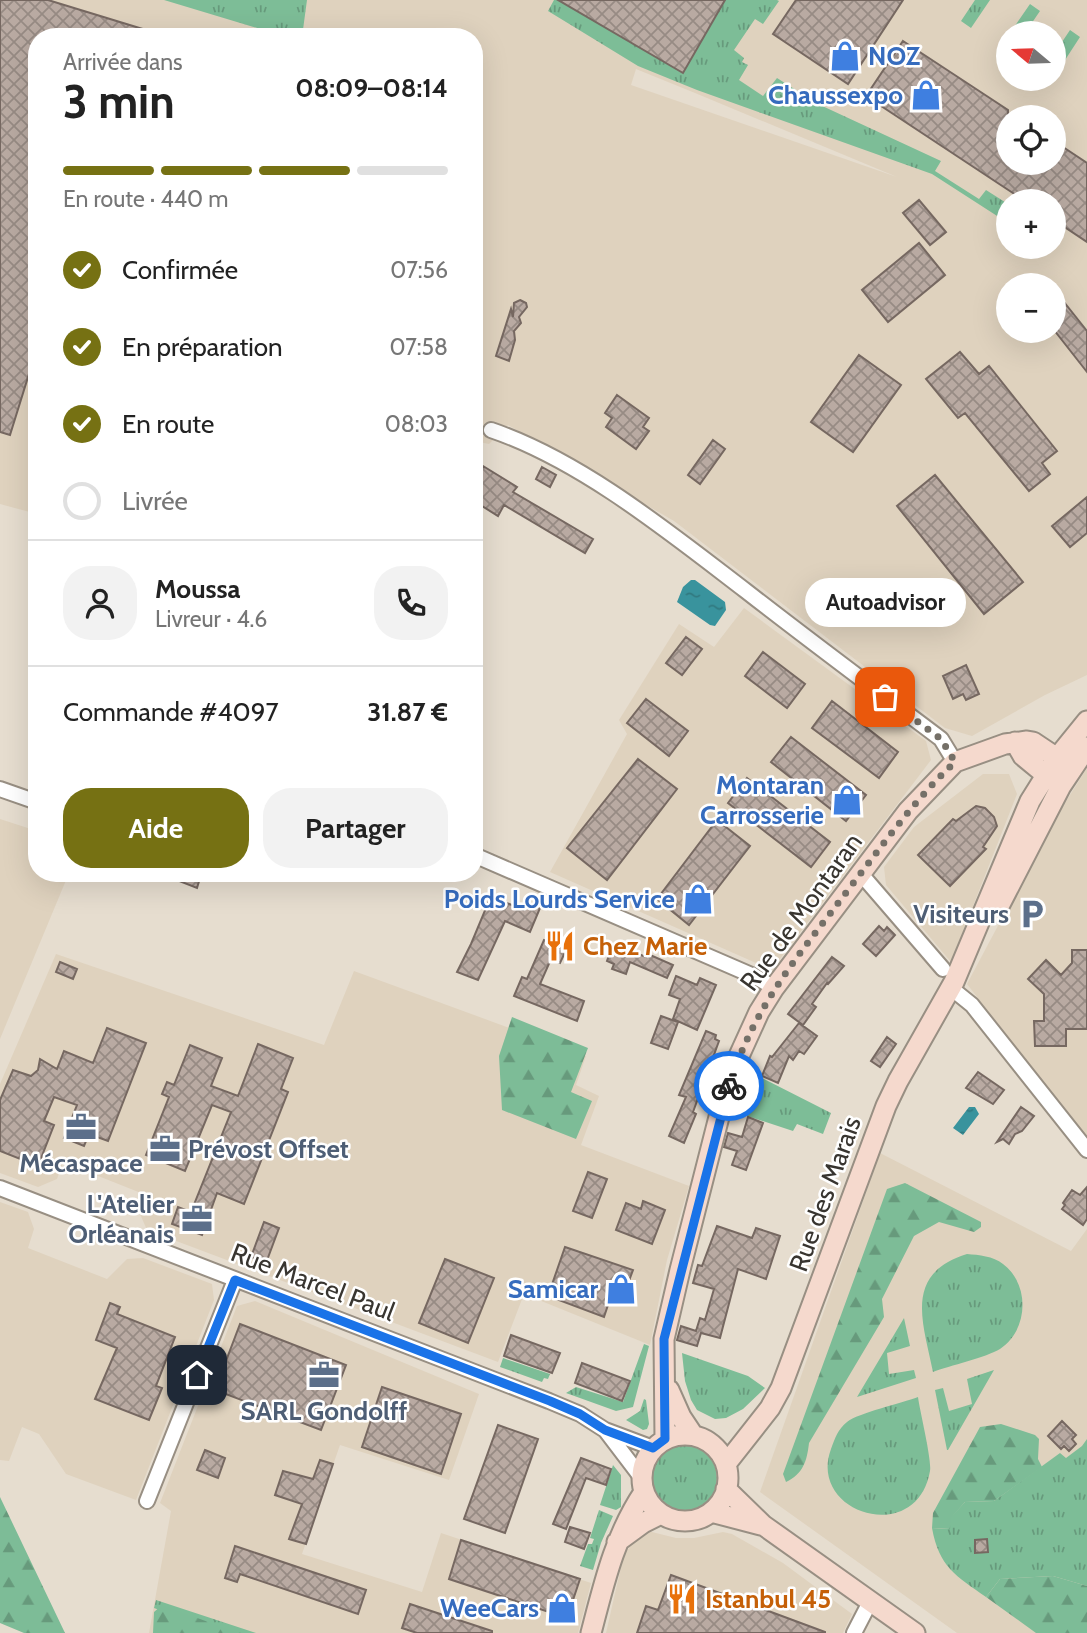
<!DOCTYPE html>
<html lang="fr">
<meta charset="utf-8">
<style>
body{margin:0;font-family:Cabin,sans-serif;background:#f2f2f2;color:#222;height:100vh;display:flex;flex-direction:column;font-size:26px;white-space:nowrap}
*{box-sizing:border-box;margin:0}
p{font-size:23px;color:#767676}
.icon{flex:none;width:38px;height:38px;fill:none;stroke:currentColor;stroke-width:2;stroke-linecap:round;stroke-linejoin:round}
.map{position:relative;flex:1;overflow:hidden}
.side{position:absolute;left:28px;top:28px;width:455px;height:854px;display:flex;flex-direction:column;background:#fff;border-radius:28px;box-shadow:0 7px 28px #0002}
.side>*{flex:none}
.needle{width:46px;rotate:289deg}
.buttons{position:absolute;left:996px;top:21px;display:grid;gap:14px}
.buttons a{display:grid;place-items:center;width:70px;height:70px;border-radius:50%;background:#fff;box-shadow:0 7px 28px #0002;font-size:35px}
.pin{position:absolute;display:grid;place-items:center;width:60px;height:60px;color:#fff;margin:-30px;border-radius:14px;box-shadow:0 4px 10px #0006}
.courier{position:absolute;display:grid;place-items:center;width:70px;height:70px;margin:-35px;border:5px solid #1a73e8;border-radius:50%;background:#fff;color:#222;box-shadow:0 2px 9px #0007}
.bubble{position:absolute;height:49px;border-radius:24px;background:#fff;box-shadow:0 7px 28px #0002;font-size:23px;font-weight:700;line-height:49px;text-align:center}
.overview em{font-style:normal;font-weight:700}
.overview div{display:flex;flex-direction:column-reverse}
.overview{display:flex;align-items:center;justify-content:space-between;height:119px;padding:0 35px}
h1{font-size:46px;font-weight:700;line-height:52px}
.bar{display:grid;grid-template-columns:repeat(4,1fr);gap:10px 7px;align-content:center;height:84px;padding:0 35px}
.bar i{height:9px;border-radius:5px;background:#e0e0e0}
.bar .on{background:#767113}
.bar p{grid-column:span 4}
.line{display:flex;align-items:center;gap:18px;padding:0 35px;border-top:2px solid #e0e0e0}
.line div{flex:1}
.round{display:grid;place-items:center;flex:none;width:74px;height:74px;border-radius:28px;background:#f2f2f2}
ol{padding:0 35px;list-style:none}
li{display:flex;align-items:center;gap:21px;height:77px}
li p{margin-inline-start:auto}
li .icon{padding:7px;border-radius:50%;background:#767113;color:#fff;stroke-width:4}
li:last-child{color:#767676}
li i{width:38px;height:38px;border:4px solid #e0e0e0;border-radius:50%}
.button{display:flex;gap:14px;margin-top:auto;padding:14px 35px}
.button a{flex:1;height:80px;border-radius:28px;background:#767113;color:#fff;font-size:28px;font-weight:700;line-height:80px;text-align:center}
.button a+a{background:#f2f2f2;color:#222}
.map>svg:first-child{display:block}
</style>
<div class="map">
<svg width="1087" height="1633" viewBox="0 0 1087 1633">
<defs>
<pattern id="grass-tufts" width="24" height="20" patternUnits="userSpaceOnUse" patternTransform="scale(1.75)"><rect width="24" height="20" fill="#7dbd97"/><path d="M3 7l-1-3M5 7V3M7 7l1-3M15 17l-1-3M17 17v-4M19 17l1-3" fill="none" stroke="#679a7c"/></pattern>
<pattern id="forest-firs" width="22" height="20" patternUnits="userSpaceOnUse" patternTransform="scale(1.75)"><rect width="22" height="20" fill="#7dbc97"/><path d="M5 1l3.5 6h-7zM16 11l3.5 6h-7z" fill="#679a7c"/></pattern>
<pattern id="water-ripples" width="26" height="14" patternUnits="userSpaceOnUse" patternTransform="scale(1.75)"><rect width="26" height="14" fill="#39939d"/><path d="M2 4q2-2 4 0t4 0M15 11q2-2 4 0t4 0" fill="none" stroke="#317980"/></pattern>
<pattern id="building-cross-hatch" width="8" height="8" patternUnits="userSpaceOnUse" patternTransform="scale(1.75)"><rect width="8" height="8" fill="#b9aaa2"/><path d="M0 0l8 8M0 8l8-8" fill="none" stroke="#978b84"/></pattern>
</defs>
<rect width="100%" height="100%" fill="#e6ddcf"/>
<!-- built -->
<path fill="#dfd2be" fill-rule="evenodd" d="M0,0H1087V675L1045,695L972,736L945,728L674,521L508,425L489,444L474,441V37H37V514L0,504ZM1008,33H1054V79H1008ZM636,69L695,93L897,177L631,85ZM1008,117H1054V163H1008ZM1008,201H1054V247H1008ZM1008,285H1054V331H1008Z
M744,608L926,741L931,760L780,959L765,967L550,872L627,734L619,720L679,624L714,647Z
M1087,768V1139L967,984L1053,822Z
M983,774H1009L1017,794L951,962L886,885L884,867L914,827Z
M0,819L37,831V873H69L0,1039Z
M56,954L324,1045L354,971L586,1056L576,1085L599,1096L581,1145L689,1186L667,1260L650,1345L524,1294L498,1362L147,1230L140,1214L146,1195L63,1162L57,1179L38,1187L0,1173V1084Z
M880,1153L1071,1251L1087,1229V1633H957L760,1492Z
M0,1202L28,1212L34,1229L28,1248L107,1279L127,1259L143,1258L212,1284L214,1300L136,1500L66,1474L39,1434L22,1427L9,1461L0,1460Z
M255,1301L479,1394L449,1480L340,1445L302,1554L422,1592L441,1533L591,1583L578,1633H149L171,1511L160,1503L237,1306Z
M648,1531L676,1538H694L723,1532L732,1534L783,1563L852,1614L843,1633H606L624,1554L636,1539Z"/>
<!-- grass -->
<path fill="url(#grass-tufts)" d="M164,0H307L302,37H287Z
M554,0H558L683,72L725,0H777L779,1L763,24L755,19L734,50L744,58L742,62L748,65L739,80L763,96L777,78L818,104L941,161L935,171L979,199L986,190L1008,204V223L932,174L697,90L638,66L548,11Z
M975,0H990L971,28L961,21Z
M1030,4L1040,11L1025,33H1010Z
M1070,30L1080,37L1054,77V54Z
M746,1070L831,1113L823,1134L797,1124L793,1131L735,1112Z
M967,1254C979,1255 993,1256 1003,1264C1030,1284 1029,1330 1000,1349C987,1357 949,1366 933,1372C923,1322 903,1274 967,1254Z
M904,1318L910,1346L887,1353L889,1374L914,1370L916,1378L857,1397Z
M644,1344L649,1346L633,1407L616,1411L566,1393L576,1387L623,1402Z
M682,1353L748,1376L765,1388L743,1409L726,1418L715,1419L697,1410L691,1400L685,1381Z
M503,1358L550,1374L548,1379L544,1378L542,1382L500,1367Z
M994,1370L948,1450H947L935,1390L943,1388L949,1411L972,1404L967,1379Z
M918,1397C920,1412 932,1460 930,1471C917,1547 807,1514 831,1449C835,1438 838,1429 847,1422C858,1413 902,1403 918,1397Z
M644,1399L646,1400L649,1424L647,1429L643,1430L626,1420L640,1411Z
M1087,1439V1586L1053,1576L1000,1579L986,1597C956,1576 939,1567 932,1528L949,1529L950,1518L965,1502L994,1501L1060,1453L1066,1458L1082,1446Z
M651 1478a33 33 0 1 1 66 0a33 33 0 1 1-66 0Z
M613,1465L621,1475V1507L616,1510L600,1505Z
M599,1510L613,1516L601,1543L593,1570L580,1566L588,1544H592L594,1539L590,1538Z
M156,1600L256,1633H222L154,1608Z"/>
<!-- forest -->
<path fill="url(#forest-firs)" d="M512,1017L588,1048L571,1092L592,1101L576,1139L502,1110L499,1056Z
M905,1183L981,1222V1227L974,1232L939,1222L914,1236L882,1299L884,1317L809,1443C807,1461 803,1474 786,1482L783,1474L887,1189Z
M1001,1424L1035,1435L1039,1439L1038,1459L1042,1467L994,1501L965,1502L951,1518L950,1529L932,1528L933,1513L980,1427Z
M0,1497L65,1633H24L0,1623Z
M1053,1576L1087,1586V1633H1036L986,1597L1000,1579Z
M162,1605L238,1633H153L154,1612Z"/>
<!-- water -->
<path fill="url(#water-ripples)" d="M691,580H695L725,602L726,610L715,626L710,625L677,602L683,587Z
M969,1107H975L979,1114L963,1135L953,1128Z"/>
<!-- building -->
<path fill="url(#building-cross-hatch)" stroke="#766861" stroke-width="2" d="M0,0H48L159,34L158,37H37V348L10,435L0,432Z
M558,0H725L683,73Z
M796,0H903L848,84L773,34Z
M903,41L1008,110V163H1054V141L1087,163V242L1054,220V201H1025L866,96Z
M919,200L946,232L930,245L903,213Z
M919,243L945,275L888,322L862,290Z
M520,300L526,303L527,307L519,317L521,323L514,331L515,340L509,361L496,356L511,309L513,317L514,303Z
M1064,302L1087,331V372L1054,330V311Z
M960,352L979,374L989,366L1057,451L1042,463L1050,474L1029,491L965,413L958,418L926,379Z
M859,355L901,385L853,452L811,422Z
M617,395L649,418L643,427L649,431L636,449L606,427L612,418L605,413Z
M713,440L725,449L700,484L688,475Z
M483,466L517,487L513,492L593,539L585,553L504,505L498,516L474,501V479Z
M542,467L556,475L550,487L536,479Z
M935,475L1023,582L984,614L897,506Z
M1087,497V533L1070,547L1052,526Z
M686,637L702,649L682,675L666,663Z
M763,652L805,684L787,708L745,676Z
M966,665L979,694L966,700L963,694L953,699L943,676Z
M646,699L688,731L669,756L627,723Z
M832,701L898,752L879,778L812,728Z
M791,737L866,795L846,821L771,762Z
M638,759L677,789L607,880L567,848Z
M747,778L830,842L811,867L728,803Z
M976,806L985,808L994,817L997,826L983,847L986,849L950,886L918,855L953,819L956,821Z
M717,820L750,846L689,925L657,899Z
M159,873H186L200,878L197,888Z
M491,896L523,910L526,903L540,908L530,932L505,921L478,980L457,972L471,944Z
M879,926L884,931L887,927L895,935L876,956L863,944Z
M553,937L569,944L560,963L551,959L540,984L584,1001L577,1021L514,996L522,977L527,979L544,940L550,942Z
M613,944L646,957L648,954L673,965L667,978L630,962L626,974L612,969L614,964L607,961Z
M1072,950H1087V1029H1066V1046H1035L1034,1021H1044V994L1028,979L1046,960L1061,975L1072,963Z
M832,957L844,966L828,984L827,983L812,1004L816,1007L803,1025L788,1014Z
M60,962L77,969L73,979L56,972Z
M676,976L697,985L700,978L716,985L697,1030L673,1019L680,999L669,995Z
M661,1016L678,1022L668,1049L651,1043Z
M799,1023L817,1036L804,1054L799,1051L793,1060L789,1056L778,1083L762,1076L770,1056L772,1057Z
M107,1028L146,1043L108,1141L89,1134L84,1146L64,1138L77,1105L54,1097L44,1121L54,1125L38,1166L0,1151V1100L13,1070L31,1076L38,1070L40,1059L57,1069L64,1051L93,1063Z
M706,1031L716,1035L715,1039L719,1041L693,1112L696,1114L684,1143L669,1136L686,1097L679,1095Z
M887,1037L896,1044L880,1067L871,1061Z
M258,1044L293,1058L281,1089L288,1092L244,1204L217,1193L202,1235L172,1224L178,1207L191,1212L231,1112L212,1105L185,1171L146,1155L169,1097L162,1094L167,1082L174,1085L190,1045L222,1058L211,1086L238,1096Z
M978,1072L1004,1090L993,1104L966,1088Z
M1021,1107L1034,1116L1022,1131L1015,1134L1009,1144L1003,1139L997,1142Z
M748,1117L763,1123L746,1170L732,1165L737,1151L724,1147L728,1133L742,1137Z
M588,1172L607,1179L592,1218L573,1211Z
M1087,1187V1219L1083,1225L1062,1209L1065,1205L1063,1203L1072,1190L1080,1195Z
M643,1201L665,1210L652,1244L616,1230L626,1203L641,1209Z
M264,1222L279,1228L266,1263L251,1257Z
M717,1226L752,1238L756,1228L780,1236L766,1279L738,1269L720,1338L701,1333L697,1346L677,1340L681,1326L696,1331L700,1318L705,1320L714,1289L693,1283L698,1265L702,1266Z
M565,1247L633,1270L623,1297L612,1293L604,1317L548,1296Z
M445,1259L494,1278L468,1343L419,1323Z
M110,1303L120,1307L117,1314L175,1337L156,1386L162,1388L149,1420L95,1399L117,1348L96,1340Z
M240,1324L346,1365L321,1430L215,1390Z
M511,1335L560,1353L552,1373L504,1356Z
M582,1363L630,1381L622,1401L575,1383Z
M382,1387L461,1414L441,1474L362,1447Z
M1062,1421L1076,1435L1072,1439L1076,1444L1069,1451L1064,1446L1061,1449L1048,1436Z
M498,1425L538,1439L505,1533L464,1519Z
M205,1450L225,1458L218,1478L197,1470Z
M581,1458L611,1469L606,1485L586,1478L566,1529L553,1524Z
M320,1460L333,1464L306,1544L289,1539L302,1504L275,1495L283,1471L313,1479Z
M570,1527L590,1533L584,1549L565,1542Z
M987,1539L988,1552L975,1553V1540Z
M461,1540L580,1579L567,1618L449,1579Z
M235,1546L366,1590L358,1614L240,1574L237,1582L225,1578Z
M671,1575L825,1632V1633H637L646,1606L658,1610Z
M410,1604L492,1631V1633H417L402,1628Z"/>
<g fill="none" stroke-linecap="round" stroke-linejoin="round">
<!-- street casing -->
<g stroke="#988f83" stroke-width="18">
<path id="street" d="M491,430C582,461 670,533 746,591C810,641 876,690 941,739L955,762
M0,789L37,802
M474,855L756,977L774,988
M861,874L943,969
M951,988L972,1005L1087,1150
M0,1188L549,1401L580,1414L605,1430L653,1448
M606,1431L641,1477
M147,1501L235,1280
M854,1633L870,1602"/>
</g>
<!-- secondary casing -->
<g stroke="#988f83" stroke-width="23">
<path id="secondary" d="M1015,742L1023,756L1046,775
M996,912L1061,786L1087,747
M669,1390L681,1417L693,1435
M642 1478a43 43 0 1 1 86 0a43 43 0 1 1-86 0Z
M665,1439L664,1339L680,1270L721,1109L734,1067L759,1012L774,988L908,811L955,762L1005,744L1027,741L1033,742L1057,758
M726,1464L770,1408L781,1388L886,1106L898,1081L954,982L1030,801L1057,758L1087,721
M726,1489L763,1525L915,1633
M711,1512L761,1525
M617,1542L643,1523L661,1514
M591,1633C604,1583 615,1535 644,1492"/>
</g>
<!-- street -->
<use href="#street" stroke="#fff" stroke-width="14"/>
<!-- secondary -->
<use href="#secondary" stroke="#f5d9cd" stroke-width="19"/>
</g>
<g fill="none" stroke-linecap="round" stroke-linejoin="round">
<!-- done -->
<path stroke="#757068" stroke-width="7" stroke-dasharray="0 12.6" d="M729,1086C754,1006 799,955 848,890C882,846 914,800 955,762L941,739L885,697"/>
<!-- route -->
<path stroke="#1a73e8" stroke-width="9" d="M197,1375L235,1280L550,1401L580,1414L605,1430L653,1448L665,1439L664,1339L729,1086"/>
</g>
<!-- icons -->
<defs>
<g id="shop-bare" transform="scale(2.415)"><path d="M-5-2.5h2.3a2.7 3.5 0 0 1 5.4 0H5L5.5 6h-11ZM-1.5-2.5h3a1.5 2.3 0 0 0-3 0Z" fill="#3f7fe0" stroke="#fff" stroke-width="2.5" paint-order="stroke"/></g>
<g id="parking-bare" transform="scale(2.415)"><path d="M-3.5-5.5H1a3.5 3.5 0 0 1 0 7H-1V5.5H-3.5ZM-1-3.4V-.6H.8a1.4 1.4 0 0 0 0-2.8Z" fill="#5c6f8a" stroke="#fff" stroke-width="2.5" paint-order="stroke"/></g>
<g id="restaurant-bare" transform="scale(2.415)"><path d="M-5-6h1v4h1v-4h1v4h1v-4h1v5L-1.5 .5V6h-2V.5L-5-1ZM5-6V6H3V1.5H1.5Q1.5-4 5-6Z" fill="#e8710a" stroke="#fff" stroke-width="2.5" paint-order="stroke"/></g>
<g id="office-bare" transform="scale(2.415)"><path d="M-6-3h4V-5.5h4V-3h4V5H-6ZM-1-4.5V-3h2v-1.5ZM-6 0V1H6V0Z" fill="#5c6f8a" stroke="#fff" stroke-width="2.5" paint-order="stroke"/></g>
</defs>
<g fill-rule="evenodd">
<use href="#shop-bare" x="845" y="56"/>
<use href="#shop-bare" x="926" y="95"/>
<use href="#shop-bare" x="847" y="800"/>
<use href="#shop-bare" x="698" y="899"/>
<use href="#parking-bare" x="1032" y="914"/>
<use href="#restaurant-bare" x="560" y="946"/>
<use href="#office-bare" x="81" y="1127"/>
<use href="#office-bare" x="165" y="1149"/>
<use href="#office-bare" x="197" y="1219"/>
<use href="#shop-bare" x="621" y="1289"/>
<use href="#office-bare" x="324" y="1375"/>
<use href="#restaurant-bare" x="682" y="1599"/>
<use href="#shop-bare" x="562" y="1608"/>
</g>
<g text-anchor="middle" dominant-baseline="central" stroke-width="5" stroke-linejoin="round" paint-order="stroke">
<!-- shop labels -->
<g font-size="26" font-weight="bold" fill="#366cbe" stroke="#fff" text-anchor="end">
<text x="868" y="56" text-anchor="start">NOZ</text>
<text x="903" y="95">Chaussexpo</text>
<text x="824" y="785">Montaran<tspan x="824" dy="30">Carrosserie</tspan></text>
<text x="675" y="899">Poids Lourds Service</text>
<text x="598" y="1289">Samicar</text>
<text x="539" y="1608">WeeCars</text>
</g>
<!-- street labels -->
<g font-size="26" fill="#383530" stroke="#fff">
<text transform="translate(801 912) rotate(-54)">Rue de Montaran</text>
<text transform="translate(825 1194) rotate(-70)">Rue des Marais</text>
<text transform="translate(313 1282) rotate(21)">Rue Marcel Paul</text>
</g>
<!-- service labels -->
<g font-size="26" font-weight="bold" fill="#4e5e75" stroke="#fff" text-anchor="end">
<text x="1009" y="914">Visiteurs</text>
<text x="188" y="1149" text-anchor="start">Prévost Offset</text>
<text x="81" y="1163" text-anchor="middle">Mécaspace</text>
<text x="174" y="1204">L'Atelier<tspan x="174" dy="30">Orléanais</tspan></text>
<text x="324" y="1411" text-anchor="middle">SARL Gondolff</text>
</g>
<!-- food labels -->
<g font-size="26" font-weight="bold" fill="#c56008" stroke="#fff" text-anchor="start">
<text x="583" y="946">Chez Marie</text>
<text x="705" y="1599">Istanbul 45</text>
</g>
</g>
</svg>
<div class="buttons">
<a><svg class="needle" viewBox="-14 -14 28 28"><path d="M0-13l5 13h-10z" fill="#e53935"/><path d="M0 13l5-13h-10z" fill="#767676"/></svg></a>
<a><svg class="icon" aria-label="locate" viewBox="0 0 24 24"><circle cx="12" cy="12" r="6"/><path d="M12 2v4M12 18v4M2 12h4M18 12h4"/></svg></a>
<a>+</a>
<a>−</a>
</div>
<div class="pin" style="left:885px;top:697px;background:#ea580c"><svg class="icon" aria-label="bag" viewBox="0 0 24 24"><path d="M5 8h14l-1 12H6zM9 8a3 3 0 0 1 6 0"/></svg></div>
<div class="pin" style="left:197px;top:1375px;background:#1f2937"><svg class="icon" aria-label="home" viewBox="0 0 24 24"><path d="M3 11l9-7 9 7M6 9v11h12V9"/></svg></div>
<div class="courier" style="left:729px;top:1086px"><svg class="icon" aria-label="bike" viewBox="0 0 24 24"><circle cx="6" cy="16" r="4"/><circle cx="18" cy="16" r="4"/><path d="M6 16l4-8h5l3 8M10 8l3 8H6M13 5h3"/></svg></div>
<div class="bubble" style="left:805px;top:578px;width:161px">Autoadvisor</div>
<section class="side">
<div class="overview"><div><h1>3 min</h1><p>Arrivée dans</p></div><em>08:09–08:14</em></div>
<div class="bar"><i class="on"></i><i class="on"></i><i class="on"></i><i></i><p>En route · 440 m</p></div>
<ol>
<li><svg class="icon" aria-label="check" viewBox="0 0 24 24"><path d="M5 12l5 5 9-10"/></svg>Confirmée<p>07:56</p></li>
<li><svg class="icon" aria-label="check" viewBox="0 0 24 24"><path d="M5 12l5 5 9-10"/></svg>En préparation<p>07:58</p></li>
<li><svg class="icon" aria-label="check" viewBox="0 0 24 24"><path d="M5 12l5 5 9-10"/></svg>En route<p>08:03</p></li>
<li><i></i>Livrée</li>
</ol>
<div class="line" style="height:126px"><a class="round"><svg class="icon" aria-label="person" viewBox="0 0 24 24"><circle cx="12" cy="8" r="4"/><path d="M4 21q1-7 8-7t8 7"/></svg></a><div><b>Moussa</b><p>Livreur · 4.6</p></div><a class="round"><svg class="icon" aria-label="phone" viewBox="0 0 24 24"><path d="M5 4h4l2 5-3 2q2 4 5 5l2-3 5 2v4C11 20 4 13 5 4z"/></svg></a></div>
<div class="line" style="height:91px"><div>Commande #4097</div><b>31.87 €</b></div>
<div class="button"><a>Aide</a><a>Partager</a></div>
</section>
</div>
